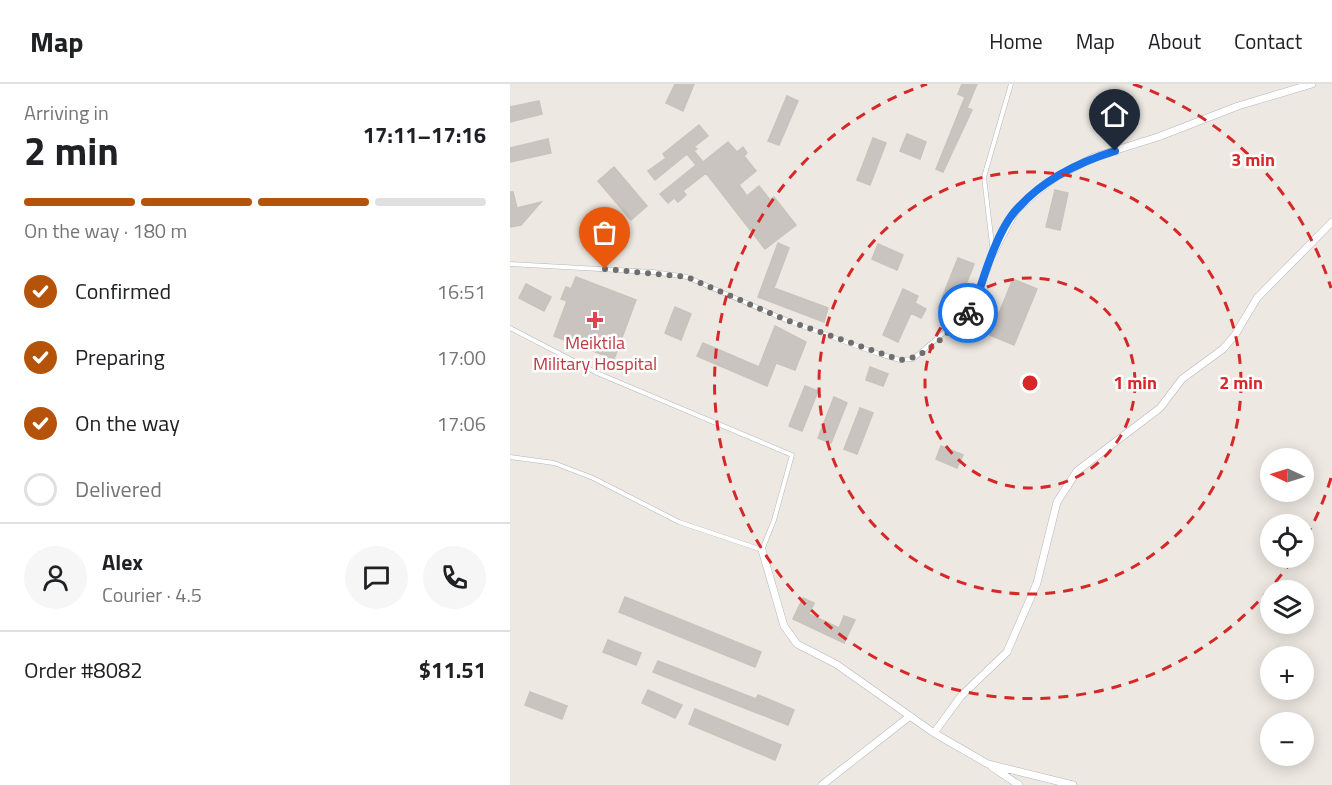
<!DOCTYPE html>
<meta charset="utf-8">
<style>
body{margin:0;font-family:"Titillium Web",sans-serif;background:#f6f6f6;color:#202124;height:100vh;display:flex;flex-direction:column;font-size:22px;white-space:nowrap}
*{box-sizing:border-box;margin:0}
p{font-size:20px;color:#757577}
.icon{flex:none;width:33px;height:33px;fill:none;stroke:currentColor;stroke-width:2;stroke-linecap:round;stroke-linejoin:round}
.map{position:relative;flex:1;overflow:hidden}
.side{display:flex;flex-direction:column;background:#fff;width:510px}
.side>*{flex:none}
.needle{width:39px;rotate:274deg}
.fabs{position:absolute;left:750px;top:364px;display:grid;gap:12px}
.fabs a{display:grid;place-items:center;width:54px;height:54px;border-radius:50%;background:#fff;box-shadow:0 3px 15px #0003;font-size:30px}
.pin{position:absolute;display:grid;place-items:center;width:51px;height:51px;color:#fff;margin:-62px -26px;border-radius:50% 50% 50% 0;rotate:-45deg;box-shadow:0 0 6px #0007}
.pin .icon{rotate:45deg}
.courier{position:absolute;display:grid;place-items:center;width:60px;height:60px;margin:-30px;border:4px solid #1a73e8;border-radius:50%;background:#fff;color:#222;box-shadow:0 2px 8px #0007}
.head em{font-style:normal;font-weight:700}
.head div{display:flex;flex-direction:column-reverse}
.head{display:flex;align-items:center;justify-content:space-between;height:102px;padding:0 24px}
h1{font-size:39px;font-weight:700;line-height:45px}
.bar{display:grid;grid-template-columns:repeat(4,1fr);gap:9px 6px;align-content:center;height:72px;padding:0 24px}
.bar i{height:8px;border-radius:4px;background:#e0e0e0}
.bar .current{background:#b45309}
.bar p{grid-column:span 4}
.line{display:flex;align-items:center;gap:15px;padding:0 24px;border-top:2px solid #e0e0e0}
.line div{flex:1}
.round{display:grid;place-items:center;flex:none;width:63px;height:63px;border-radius:32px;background:#f6f6f6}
ol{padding:0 24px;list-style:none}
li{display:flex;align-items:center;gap:18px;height:66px}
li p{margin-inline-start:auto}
li .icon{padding:6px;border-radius:50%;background:#b45309;color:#fff;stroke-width:4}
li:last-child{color:#757577}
li i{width:33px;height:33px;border:3px solid #e0e0e0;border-radius:50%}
header{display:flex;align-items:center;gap:36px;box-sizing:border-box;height:84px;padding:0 30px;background:#fff;border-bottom:2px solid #e0e0e0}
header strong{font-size:28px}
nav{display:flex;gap:33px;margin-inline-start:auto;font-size:21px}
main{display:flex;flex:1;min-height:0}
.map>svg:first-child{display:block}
</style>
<header>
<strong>Map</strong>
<nav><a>Home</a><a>Map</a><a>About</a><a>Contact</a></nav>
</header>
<main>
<section class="side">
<div class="head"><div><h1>2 min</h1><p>Arriving in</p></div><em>17:11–17:16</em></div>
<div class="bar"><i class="current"></i><i class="current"></i><i class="current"></i><i></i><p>On the way · 180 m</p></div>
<ol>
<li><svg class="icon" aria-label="check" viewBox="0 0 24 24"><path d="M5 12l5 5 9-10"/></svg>Confirmed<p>16:51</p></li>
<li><svg class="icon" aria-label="check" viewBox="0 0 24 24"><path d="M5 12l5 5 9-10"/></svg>Preparing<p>17:00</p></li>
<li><svg class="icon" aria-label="check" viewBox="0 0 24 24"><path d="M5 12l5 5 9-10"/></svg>On the way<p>17:06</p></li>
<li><i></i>Delivered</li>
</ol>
<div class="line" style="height:108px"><a class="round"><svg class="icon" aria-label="person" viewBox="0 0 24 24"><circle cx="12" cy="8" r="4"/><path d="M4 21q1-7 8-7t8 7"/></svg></a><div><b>Alex</b><p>Courier · 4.5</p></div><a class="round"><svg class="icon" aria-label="chat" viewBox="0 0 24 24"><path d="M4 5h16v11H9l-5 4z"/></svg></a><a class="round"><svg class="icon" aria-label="phone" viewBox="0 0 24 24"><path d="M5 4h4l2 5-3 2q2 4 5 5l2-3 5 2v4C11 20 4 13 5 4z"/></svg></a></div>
<div class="line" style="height:78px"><div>Order #8082</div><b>$11.51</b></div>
</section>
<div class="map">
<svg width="822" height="701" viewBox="0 0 822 701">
<rect width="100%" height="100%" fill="#ede8e1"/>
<!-- building -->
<path fill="#c9c4c0" stroke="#c9c3ba" stroke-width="1.5" d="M165,0H184L173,27L156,19Z
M452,0H467L457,24L462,26L433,88L426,85L455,13L448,10Z
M277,12L288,17L269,61L258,57Z
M29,17L32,30L0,38V23Z
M189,41L198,52L184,63L187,65L184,67L193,78L218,58L227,68L233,63L237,69L234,72L246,87L229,101L237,112L249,102L260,116L264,113L286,141L255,165L196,89L173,107L176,111L168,118L164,114L158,119L150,110L186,81L177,70L145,96L138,87L156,74L153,70Z
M397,50L416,58L410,75L390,67Z
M363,54L376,59L360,101L347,96Z
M38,55L41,69L0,78V64Z
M104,83L137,122L121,136L88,97Z
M545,106L558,109L550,146L536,143Z
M0,108H3L7,124L31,118L11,141L0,143Z
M268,159L279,164L264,204L318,224L314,238L248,213Z
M368,160L393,171L387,186L362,175Z
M448,174L464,180L448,221L432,214Z
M66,193L126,216L104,275L44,252L57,217L51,215L56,203L61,205Z
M503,195L527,205L504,261L480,251Z
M16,200L41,213L34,227L9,214Z
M393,205L408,212L405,219L416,225L411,234L401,229L388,258L373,251Z
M165,223L181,230L171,256L155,249Z
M265,242L296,258L285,286L266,279L257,302L187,272L193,259L249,283Z
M360,283L378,290L373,302L356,296Z
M295,302L308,307L292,347L279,342Z
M324,313L337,319L321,359L308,354Z
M350,324L363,329L347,370L334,365Z
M431,362L453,371L447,384L426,375Z
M115,513L251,568L245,583L109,528Z
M293,514L304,519L299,530L329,544L334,532L345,536L334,559L283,535Z
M98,556L131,569L126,581L93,568Z
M148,577L246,615L248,611L284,626L278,641L143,588Z
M138,606L172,621L165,634L132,619Z
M20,608L57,622L52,635L15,621Z
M185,625L271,661L265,676L179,640Z"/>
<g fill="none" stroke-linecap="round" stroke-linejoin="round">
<!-- service casing -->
<g stroke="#b4b7bf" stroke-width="5">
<path id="service" d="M0,180L143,188L177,193L276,236L366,269L390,276L403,275L464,223L483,169L474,93L501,0
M0,244L87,289L282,371L264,436L252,466L169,438L83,394L44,379L0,373"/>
</g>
<!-- minor casing -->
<g stroke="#b4b7bf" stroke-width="8">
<path id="minor" d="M483,169L506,126L544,94L584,73L648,53L728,22L802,0
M252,466L274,542L287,560L326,580L424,649L478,680L563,701
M424,649L451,612L497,568L527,499L547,418L567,387L650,324L672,295L713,265L725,251L747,214L822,138
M482,683L509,701
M312,701L400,632"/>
</g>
<!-- service -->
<use href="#service" stroke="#fff" stroke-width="4"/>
<!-- minor -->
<use href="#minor" stroke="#fff" stroke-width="7"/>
</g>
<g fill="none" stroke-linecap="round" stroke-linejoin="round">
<!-- done -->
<path stroke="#706e6c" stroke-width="6" stroke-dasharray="0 10.8" d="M95,185L177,193L276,236L390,276C417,275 438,247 458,229"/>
<!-- route -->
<path stroke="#1a73e8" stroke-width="8" d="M458,229L464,223C473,195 487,146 507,125C532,97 569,78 605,67"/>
</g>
<!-- distance rings -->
<g fill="none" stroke="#d62828" stroke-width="3" stroke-dasharray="10 8">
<circle cx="520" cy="299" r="105"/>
<circle cx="520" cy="299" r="211"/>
<path d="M821 394A316 316 0 0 1 794 457M782 476A316 316 0 1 1 417 0M623 0A316 316 0 0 1 821 204"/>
</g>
<!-- markers -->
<path fill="#e0444e" stroke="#fff" stroke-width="2" d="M82 227h6v6h6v6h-6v6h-6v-6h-6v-6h6z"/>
<g text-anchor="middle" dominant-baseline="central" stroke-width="5" stroke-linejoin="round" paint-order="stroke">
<!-- health labels -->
<g font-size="18" fill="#be3a42" stroke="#fff">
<text x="85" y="258">Meiktila<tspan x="85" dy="21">Military Hospital</tspan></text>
</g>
</g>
<circle cx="520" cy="299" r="9" fill="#d62828" stroke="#fff" stroke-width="3"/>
<g font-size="18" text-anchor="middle" font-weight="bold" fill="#d62828" stroke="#fff" stroke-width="5" stroke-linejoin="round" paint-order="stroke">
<text x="743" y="82">3 min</text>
<text x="625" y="305">1 min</text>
<text x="731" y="305">2 min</text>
</g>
</svg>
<div class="fabs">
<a><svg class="needle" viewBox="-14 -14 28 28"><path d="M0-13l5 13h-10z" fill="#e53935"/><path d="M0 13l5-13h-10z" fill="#757577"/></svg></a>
<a><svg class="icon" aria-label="locate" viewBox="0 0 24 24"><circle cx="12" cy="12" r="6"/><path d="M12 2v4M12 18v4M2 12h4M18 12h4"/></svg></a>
<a><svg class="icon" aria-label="layers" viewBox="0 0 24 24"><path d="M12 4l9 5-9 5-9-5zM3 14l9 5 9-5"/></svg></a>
<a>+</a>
<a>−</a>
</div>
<div class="pin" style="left:95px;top:185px;background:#ea580c"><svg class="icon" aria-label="bag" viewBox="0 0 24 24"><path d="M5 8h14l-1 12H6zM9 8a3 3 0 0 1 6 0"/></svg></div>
<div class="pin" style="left:605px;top:67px;background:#1f2937"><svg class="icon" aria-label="home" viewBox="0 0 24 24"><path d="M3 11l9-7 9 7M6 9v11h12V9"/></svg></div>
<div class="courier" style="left:458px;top:229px"><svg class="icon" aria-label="bike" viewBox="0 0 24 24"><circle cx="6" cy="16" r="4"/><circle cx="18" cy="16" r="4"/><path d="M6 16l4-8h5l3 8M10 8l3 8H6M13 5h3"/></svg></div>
</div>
</main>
